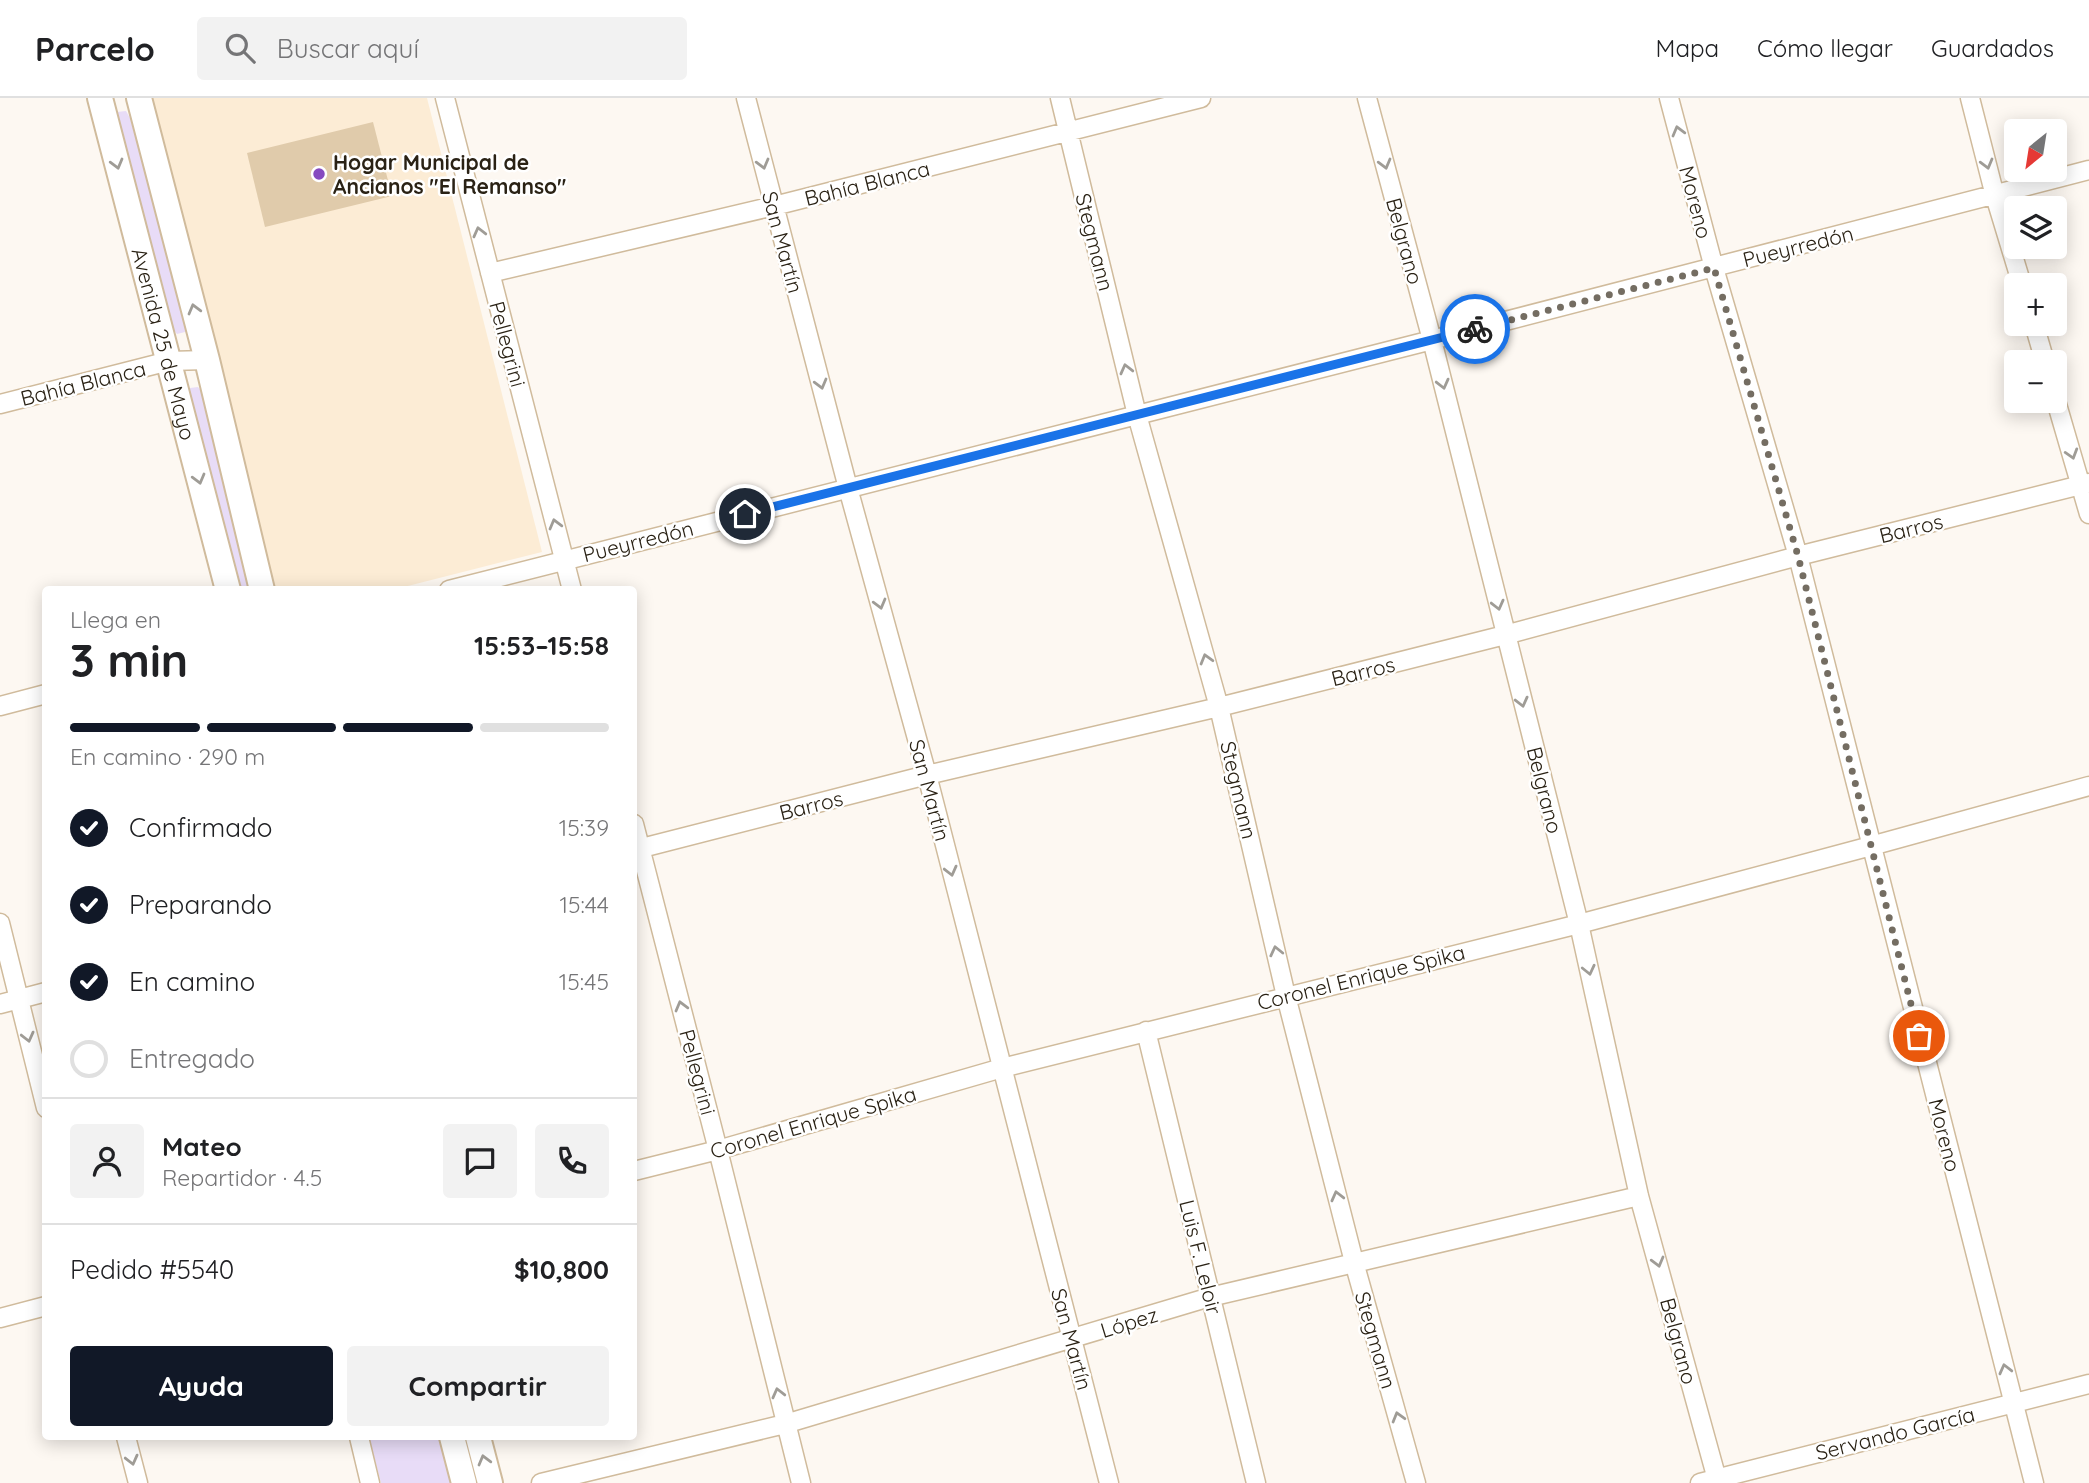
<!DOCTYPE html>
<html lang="es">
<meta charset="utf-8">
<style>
body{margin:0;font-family:Quicksand,sans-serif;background:#f2f2f2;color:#202124;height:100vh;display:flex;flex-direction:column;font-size:26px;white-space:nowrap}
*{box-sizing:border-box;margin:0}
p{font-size:23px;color:#757577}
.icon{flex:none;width:38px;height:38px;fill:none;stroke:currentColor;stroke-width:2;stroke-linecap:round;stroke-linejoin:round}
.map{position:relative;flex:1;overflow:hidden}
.sheet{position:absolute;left:42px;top:488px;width:595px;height:854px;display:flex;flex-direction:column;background:#fff;border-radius:7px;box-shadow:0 4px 18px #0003}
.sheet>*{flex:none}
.needle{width:46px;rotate:210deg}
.tools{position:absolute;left:2004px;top:21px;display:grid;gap:14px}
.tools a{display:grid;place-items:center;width:63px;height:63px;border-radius:7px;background:#fff;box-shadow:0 4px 18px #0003;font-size:35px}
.pin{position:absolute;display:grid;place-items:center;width:60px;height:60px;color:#fff;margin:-30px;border:4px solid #fff;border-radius:50%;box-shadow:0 2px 7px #0007}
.courier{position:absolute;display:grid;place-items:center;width:70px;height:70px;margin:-35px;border:5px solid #1a73e8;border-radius:50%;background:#fff;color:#222;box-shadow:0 2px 9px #0007}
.head em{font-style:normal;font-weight:800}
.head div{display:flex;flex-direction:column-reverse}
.head{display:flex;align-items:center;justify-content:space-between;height:119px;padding:0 28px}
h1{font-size:46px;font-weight:800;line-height:52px}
.bar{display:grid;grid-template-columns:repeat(4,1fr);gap:10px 7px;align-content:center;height:84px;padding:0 28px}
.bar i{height:9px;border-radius:5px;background:#e0e0e0}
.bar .selected{background:#111827}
.bar p{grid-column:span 4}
.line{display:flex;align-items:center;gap:18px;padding:0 28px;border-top:2px solid #e0e0e0}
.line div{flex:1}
.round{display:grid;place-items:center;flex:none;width:74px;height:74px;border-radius:7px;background:#f2f2f2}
ol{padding:0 28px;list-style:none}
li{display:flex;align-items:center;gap:21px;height:77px}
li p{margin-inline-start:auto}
li .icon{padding:7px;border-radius:50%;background:#111827;color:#fff;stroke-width:4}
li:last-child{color:#757577}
li i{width:38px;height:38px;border:4px solid #e0e0e0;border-radius:50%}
.cta{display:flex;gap:14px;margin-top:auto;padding:14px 28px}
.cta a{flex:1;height:80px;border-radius:7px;background:#111827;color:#fff;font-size:28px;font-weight:800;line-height:80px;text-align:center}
.cta a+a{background:#f2f2f2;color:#202124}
header{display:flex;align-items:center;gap:42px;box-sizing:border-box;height:98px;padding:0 35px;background:#fff;border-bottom:2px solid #e0e0e0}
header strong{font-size:33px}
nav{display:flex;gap:38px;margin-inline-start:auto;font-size:24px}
.search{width:490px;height:63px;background:#f2f2f2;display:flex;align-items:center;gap:18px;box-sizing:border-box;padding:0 24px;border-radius:7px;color:#757577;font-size:26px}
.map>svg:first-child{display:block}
</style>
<header>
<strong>Parcelo</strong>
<div class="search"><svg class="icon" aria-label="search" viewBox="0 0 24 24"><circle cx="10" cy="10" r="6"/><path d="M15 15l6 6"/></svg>Buscar aquí</div>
<nav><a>Mapa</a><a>Cómo llegar</a><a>Guardados</a></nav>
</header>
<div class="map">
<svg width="2089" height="1385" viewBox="0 0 2089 1385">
<rect width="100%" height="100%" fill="#fdf8f2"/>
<!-- built -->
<path fill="#fcecd5" d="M149,0H427L542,454L392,492H274Z"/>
<!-- green -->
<path fill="#e8dcf7" d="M126,13L130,20L188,228L185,234L177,236L173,231L114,18L117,14Z
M198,289L203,295L257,492H242L187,294L190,290Z
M369,1339H440L452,1385H381Z"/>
<!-- building -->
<path fill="#e0cbab" d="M373,24L392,98L265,129L247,55Z"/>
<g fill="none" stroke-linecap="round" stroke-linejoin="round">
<!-- minor casing -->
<g stroke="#d0bb9c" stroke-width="21">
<path id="minor" d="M445,0L572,492
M746,0L848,390L927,677L1109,1385
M1060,0L1137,317L1219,609L1286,898L1354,1164L1416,1385
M1367,0L1432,242L1579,826L1639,1098L1718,1385
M1669,0L1714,170L1798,458L2034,1385
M1970,0L1995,98L2022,187
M490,175L774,108L1201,0
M2034,226L2045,264
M2054,296L2089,416
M0,306L169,263L207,262
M449,492L1432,242L2089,72
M0,608L46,596
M634,726L718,1052L801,1385
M634,752L927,677L1219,609L1505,537L1798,458L2089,385
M0,825L46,1010
M0,906L46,894
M1146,933L1256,1385
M634,1073L718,1052L1002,970L1579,826L1871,748L2089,688
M0,1220L46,1208
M126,1339L138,1385
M359,1339L370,1385
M541,1385L785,1326L1210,1199L1639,1098
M1700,1385L2089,1286"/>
</g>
<!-- secondary casing -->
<g stroke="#d0bb9c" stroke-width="28">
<g id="secondary">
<path id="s1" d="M100,0L228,492"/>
<path d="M139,0L207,262L262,492"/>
<path d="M452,1339L464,1385"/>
<path d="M478,1339L490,1385"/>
</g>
</g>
<!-- minor -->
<use href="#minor" stroke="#fff" stroke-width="18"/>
<!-- secondary -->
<use href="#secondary" stroke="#fff" stroke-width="24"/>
</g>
<!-- one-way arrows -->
<defs><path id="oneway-chevron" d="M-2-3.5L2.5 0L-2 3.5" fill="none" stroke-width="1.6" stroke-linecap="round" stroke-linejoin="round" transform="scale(1.75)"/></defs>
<g stroke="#9f9c96">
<use href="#oneway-chevron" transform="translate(1678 33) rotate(-105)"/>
<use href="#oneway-chevron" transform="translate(117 66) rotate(75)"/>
<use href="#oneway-chevron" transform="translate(763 66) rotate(75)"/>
<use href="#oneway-chevron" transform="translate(1385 66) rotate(75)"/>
<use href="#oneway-chevron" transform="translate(1987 66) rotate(75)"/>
<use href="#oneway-chevron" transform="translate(479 134) rotate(-104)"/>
<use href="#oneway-chevron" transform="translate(194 211) rotate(-105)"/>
<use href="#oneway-chevron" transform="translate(1126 271) rotate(-104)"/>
<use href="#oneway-chevron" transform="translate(821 286) rotate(75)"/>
<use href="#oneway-chevron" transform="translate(1443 286) rotate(76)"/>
<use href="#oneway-chevron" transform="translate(2072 356) rotate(73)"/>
<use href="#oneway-chevron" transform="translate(199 381) rotate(75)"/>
<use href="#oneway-chevron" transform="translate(555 426) rotate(-105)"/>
<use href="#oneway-chevron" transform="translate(880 506) rotate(75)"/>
<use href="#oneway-chevron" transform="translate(1498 507) rotate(76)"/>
<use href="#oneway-chevron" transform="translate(1206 561) rotate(-106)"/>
<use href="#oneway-chevron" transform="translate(1522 604) rotate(76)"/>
<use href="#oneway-chevron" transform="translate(951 773) rotate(76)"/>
<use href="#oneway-chevron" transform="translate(1276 853) rotate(-103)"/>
<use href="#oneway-chevron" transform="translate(1589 872) rotate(77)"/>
<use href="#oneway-chevron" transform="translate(681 908) rotate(-105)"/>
<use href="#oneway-chevron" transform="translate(28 939) rotate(76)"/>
<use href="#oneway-chevron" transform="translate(1337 1098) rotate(-104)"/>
<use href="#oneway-chevron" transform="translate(1658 1164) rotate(75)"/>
<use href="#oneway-chevron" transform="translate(2005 1271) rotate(-104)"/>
<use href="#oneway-chevron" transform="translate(778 1295) rotate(-104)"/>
<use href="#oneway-chevron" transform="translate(1398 1319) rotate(-106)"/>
<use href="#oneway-chevron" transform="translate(132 1362) rotate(76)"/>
<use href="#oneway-chevron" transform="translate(484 1362) rotate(-105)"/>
</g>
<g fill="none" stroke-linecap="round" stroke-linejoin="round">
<!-- done -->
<path stroke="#746d62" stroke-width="7" stroke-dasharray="0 12.6" d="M1475,231L1714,170L1798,458L1919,938"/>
<!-- route -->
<path stroke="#1a73e8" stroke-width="9" d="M745,416L1475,231"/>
</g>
<!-- markers -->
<circle fill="#864ac0" stroke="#fff" stroke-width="2.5" cx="319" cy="76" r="7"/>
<g text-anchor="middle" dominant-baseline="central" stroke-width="5" stroke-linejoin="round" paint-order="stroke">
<!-- poi labels -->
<g font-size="21" font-weight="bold" fill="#2a2215" stroke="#fff" text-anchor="start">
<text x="333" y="64">Hogar Municipal de<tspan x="333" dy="24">Ancianos "El Remanso"</tspan></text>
</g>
<!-- street labels -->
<g font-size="21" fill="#2a2215" stroke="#fff">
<text transform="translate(867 85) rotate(-14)">Bahía Blanca</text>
<text transform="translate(1696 104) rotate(75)">Moreno</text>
<text transform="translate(1405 143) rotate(75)">Belgrano</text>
<text transform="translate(783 144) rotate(75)">San Martín</text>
<text transform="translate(1095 144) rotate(76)">Stegmann</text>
<text transform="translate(1798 148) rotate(-14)">Pueyrredón</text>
<text stroke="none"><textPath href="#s1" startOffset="254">Avenida 25 de Mayo</textPath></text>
<text transform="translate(508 246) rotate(75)">Pellegrini</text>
<text transform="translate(83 285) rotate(-14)">Bahía Blanca</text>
<text transform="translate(1911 430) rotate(-14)">Barros</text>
<text transform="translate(638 443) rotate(-14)">Pueyrredón</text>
<text transform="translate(1363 573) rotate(-14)">Barros</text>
<text transform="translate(930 692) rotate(75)">San Martín</text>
<text transform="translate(1239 692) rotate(77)">Stegmann</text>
<text transform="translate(1545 692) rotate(76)">Belgrano</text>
<text transform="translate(811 707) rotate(-14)">Barros</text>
<text transform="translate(1361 879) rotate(-14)">Coronel Enrique Spika</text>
<text transform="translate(698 974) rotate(75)">Pellegrini</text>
<text transform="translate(813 1024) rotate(-16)">Coronel Enrique Spika</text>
<text transform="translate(1945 1037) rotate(76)">Moreno</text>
<text transform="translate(1201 1159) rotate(76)">Luis F. Leloir</text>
<text transform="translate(1129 1224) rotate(-17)">López</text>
<text transform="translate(1072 1241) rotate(75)">San Martín</text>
<text transform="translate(1376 1242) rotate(74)">Stegmann</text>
<text transform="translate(1679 1243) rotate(75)">Belgrano</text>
<text transform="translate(1895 1335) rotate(-14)">Servando García</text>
</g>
</g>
</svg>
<div class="tools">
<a><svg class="needle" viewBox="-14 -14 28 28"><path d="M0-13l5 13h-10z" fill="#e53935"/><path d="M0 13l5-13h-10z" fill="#757577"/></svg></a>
<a><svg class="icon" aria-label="layers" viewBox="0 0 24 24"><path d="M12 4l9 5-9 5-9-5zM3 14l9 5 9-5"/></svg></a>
<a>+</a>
<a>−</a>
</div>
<div class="pin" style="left:1919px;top:938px;background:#ea580c"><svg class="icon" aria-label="bag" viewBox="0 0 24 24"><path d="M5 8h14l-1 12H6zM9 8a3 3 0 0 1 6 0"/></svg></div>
<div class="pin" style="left:745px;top:416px;background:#1f2937"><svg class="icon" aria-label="home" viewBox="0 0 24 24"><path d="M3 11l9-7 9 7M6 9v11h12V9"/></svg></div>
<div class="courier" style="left:1475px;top:231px"><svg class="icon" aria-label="bike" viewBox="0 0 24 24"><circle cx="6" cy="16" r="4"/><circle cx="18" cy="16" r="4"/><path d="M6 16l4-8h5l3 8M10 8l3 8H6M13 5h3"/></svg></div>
<section class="sheet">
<div class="head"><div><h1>3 min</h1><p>Llega en</p></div><em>15:53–15:58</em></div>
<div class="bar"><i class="selected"></i><i class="selected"></i><i class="selected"></i><i></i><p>En camino · 290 m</p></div>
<ol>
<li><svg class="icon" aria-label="check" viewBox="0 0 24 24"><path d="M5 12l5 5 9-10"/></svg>Confirmado<p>15:39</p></li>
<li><svg class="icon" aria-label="check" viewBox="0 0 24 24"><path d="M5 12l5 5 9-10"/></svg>Preparando<p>15:44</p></li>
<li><svg class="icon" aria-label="check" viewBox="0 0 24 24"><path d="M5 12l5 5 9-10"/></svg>En camino<p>15:45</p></li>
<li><i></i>Entregado</li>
</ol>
<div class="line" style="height:126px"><a class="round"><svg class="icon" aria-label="person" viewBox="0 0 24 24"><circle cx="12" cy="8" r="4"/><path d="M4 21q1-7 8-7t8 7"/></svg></a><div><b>Mateo</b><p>Repartidor · 4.5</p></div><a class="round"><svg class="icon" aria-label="chat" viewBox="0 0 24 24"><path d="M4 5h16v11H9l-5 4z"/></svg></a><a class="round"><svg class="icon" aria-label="phone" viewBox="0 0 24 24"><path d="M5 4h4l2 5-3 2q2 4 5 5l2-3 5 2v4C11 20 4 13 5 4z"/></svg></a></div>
<div class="line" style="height:91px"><div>Pedido #5540</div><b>$10,800</b></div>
<div class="cta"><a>Ayuda</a><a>Compartir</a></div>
</section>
</div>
